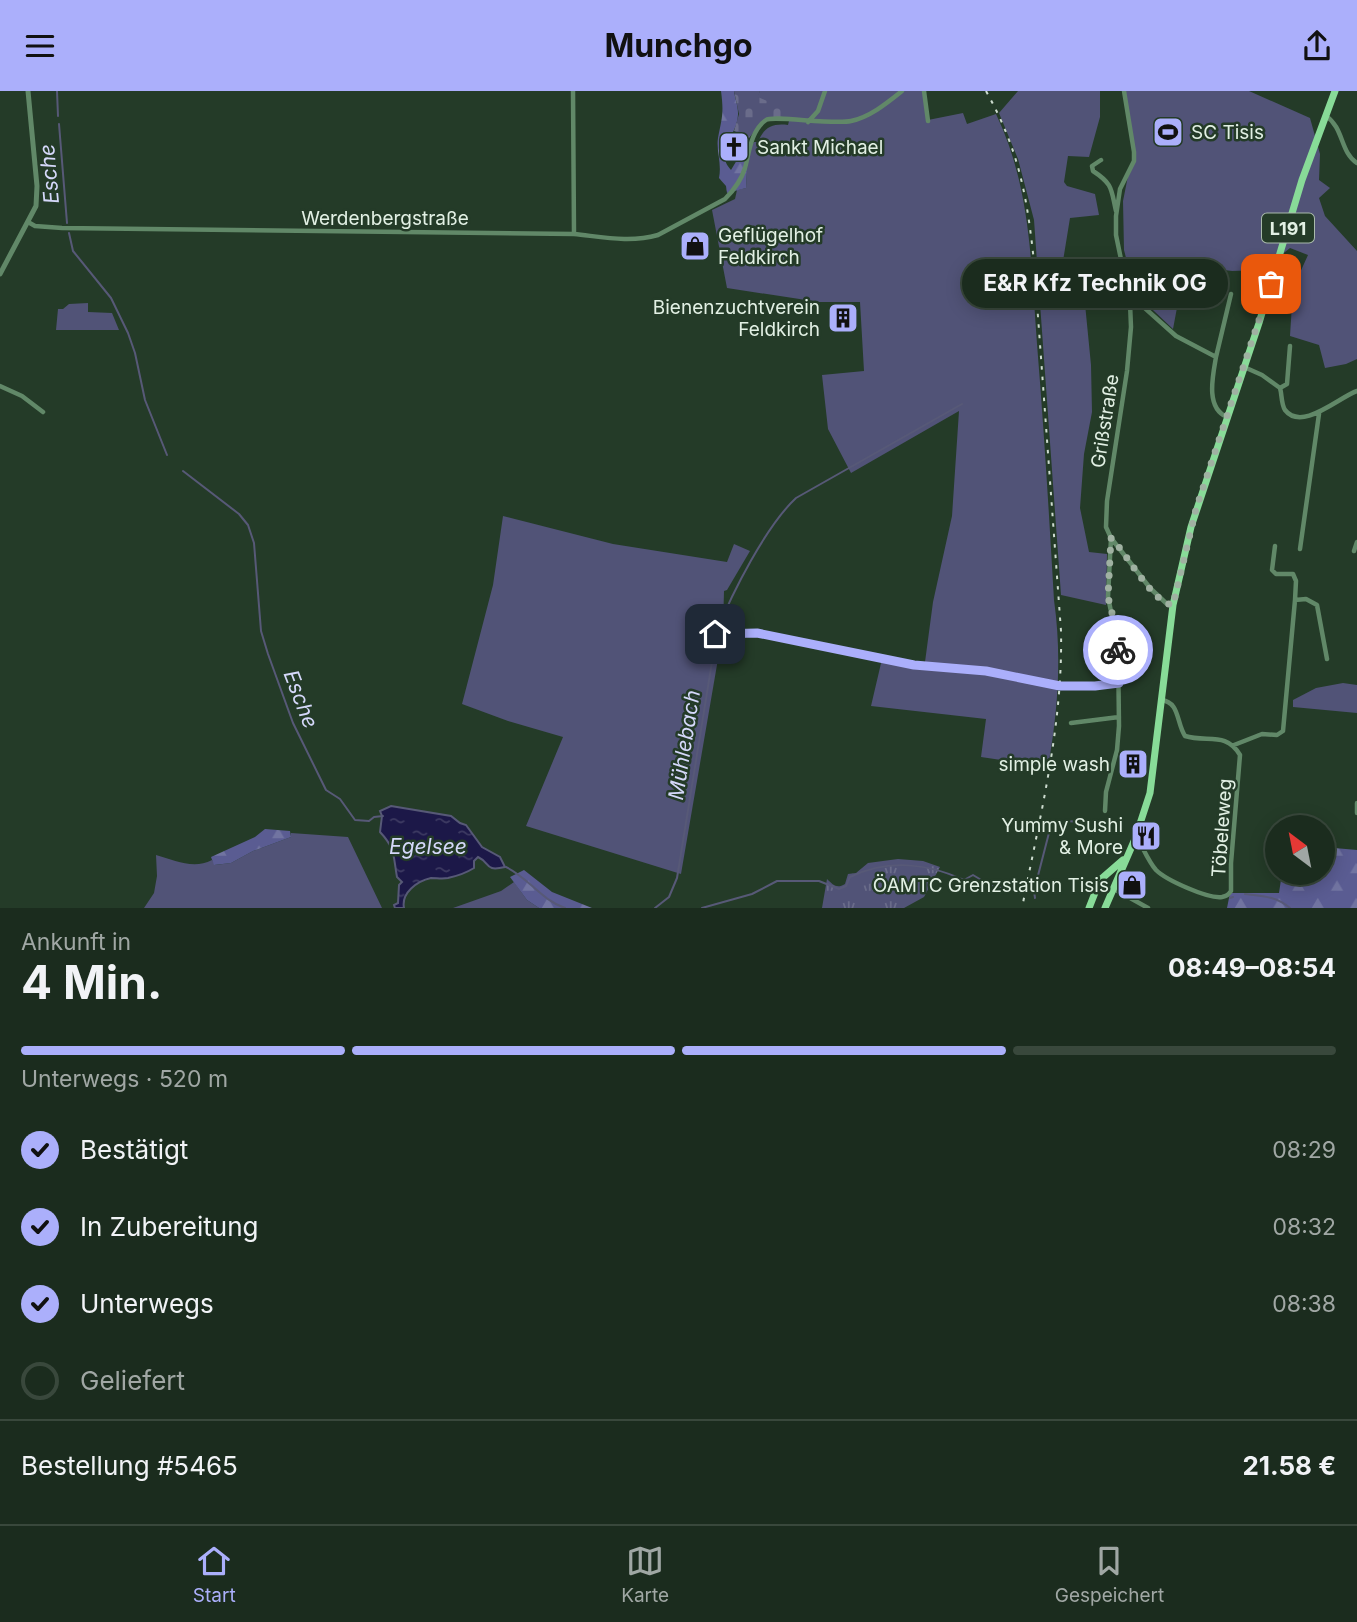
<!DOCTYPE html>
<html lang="de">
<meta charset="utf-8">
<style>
body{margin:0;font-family:Inter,sans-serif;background:#28382b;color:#f1f3f6;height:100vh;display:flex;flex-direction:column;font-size:26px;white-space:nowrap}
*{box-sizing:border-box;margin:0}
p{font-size:23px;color:#a0a7a4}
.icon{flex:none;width:38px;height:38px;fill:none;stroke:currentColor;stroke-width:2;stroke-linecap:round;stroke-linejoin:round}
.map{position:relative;height:817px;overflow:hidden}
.side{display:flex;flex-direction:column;background:#1b2c1e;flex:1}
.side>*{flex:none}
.needle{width:46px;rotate:328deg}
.fabs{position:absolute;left:1265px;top:724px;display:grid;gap:14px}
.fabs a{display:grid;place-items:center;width:70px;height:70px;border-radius:50%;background:#1b2c1e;box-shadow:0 4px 18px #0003,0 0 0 2px #39483c;font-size:35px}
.pin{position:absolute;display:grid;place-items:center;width:60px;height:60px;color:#fff;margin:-30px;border-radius:14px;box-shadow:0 4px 10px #0006}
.courier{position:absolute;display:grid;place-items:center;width:70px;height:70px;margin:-35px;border:5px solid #abaffb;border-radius:50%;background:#fff;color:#222;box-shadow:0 2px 9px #0007}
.bubble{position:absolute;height:49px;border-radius:24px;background:#1b2c1e;box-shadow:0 4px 18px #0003,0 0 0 2px #39483c;font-size:23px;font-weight:700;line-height:49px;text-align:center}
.head em{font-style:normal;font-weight:700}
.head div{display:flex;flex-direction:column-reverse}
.head{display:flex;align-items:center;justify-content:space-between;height:119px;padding:0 21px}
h1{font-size:46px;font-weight:700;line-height:52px}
.bar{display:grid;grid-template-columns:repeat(4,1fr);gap:10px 7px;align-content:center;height:84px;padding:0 21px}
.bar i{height:9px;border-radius:5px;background:#39483c}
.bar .selected{background:#abaffb}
.bar p{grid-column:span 4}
.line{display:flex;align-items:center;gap:18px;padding:0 21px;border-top:2px solid #39483c}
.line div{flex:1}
ol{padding:0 21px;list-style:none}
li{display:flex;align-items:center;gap:21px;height:77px}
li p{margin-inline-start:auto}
li .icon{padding:7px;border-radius:50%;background:#abaffb;color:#111;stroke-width:4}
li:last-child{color:#a0a7a4}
li i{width:38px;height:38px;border:4px solid #39483c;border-radius:50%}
header{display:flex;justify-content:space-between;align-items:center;height:91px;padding:0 21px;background:#abaffb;color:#111;font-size:32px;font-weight:700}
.tab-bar{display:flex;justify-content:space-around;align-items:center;height:98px;border-top:2px solid #39483c;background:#1b2c1e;font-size:19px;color:#a0a7a4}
.tab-bar a{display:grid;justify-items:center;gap:4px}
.tab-bar .selected{color:#abaffb}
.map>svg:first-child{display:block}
</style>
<header><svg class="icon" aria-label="menu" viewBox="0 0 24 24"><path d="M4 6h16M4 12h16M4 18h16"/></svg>Munchgo<svg class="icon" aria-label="share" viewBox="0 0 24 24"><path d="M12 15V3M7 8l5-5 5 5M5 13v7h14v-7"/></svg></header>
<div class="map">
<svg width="1357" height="817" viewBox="0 0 1357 817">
<defs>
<pattern id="forest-firs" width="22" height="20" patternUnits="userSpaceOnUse" patternTransform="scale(1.75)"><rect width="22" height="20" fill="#5a5c92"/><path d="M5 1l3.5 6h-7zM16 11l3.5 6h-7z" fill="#7174a1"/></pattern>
<pattern id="cemetery-stones" width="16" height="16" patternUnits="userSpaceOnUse" patternTransform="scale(1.75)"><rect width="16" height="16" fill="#515377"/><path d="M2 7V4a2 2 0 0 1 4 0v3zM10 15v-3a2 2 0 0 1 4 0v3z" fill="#6a6c8a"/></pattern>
<pattern id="park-tufts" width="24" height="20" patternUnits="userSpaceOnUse" patternTransform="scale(1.75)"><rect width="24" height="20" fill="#515377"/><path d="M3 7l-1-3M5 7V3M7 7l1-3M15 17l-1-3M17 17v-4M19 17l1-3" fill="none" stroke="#6a6c8a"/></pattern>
<pattern id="water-ripples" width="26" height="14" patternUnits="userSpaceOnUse" patternTransform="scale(1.75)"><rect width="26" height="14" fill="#1c1848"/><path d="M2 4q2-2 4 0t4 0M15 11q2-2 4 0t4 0" fill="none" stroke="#3d3a62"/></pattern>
</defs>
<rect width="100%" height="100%" fill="#243b28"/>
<!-- grass -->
<path fill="#515377" d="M760,0H923L928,29L963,22L967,33L996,23C1031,96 1031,173 1037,253C1044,338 1049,423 1054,509C1062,565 1058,620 1048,676L981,666L986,628L871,615L882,568L925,571L933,511L952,425L959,320L851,382L828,338L822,284L864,280L860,211H819L727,197L712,119L735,108L737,99L746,97L748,60L754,51H758C764,36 773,32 788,34L789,30L793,29L757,6Z
M1018,0H1100V26L1089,66L1068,65L1064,91L1067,95L1095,103L1099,124L1070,127L1063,170L1081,172L1091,274L1092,321L1084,363L1080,417L1089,461L1107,463L1106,514L1061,504L1034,129L1018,68L999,22Z
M1124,0H1249L1310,27L1320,63L1319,89L1330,97L1319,107L1325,125L1357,160V268L1346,273L1325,277L1319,254L1290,245L1293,197L1308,164L1290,157L1263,179L1232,180L1185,174L1173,238L1135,202L1124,159L1123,110L1128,85L1134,70Z
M88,212V221L112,222L119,239H56L58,218H63L69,213Z
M503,425L613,453L727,471L734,453L750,460L727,499L724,500L723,539L681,783L526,735L563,646L508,630L462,613L493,494Z
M1343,592L1357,594V622L1293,616V609L1316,597Z
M291,742L348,746L382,817H144L154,802L157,785L156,764C175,769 193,779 212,769L215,774L231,772L253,760L291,746Z
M514,791L527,809L539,817H453L501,800Z"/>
<!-- forest -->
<path fill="url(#forest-firs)" d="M721,0H734C735,7 738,15 738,22C739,43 713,60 731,79L743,59L748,60L746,97L727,102L726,95L719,87C722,72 716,60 718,47C722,27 724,22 721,0Z
M265,738L290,740L291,746L253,760L231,772L214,774L211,766L255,746Z
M1323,756L1357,759V817H1227L1230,802H1279L1282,782H1323Z
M524,779L552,801L592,817H539L527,809L510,786Z"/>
<!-- cemetery -->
<path fill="url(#cemetery-stones)" d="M734,0H760L758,6L778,15L794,28C767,23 766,27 749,47L734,40L739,23Z"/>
<!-- park -->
<path fill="url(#park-tufts)" d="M898,768L923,770L940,776L924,806L904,817H822L827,788C833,794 837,798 845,793L848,783L856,782L868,772Z"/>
<!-- water -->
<path fill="url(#water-ripples)" stroke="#575977" stroke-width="2" d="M391,715L451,725L460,732L466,734L482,756L500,766L505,776C484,781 491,772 478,766L474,770V777C466,782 457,785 448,787C442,788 437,787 431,787C417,790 401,802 404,817H395L394,814L398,812L399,794L402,791L397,786C393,765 396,758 380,741L382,725L380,720Z"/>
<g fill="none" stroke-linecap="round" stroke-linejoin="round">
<!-- stream -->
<path stroke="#575977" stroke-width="2" d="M57,0L58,25
M59,33L67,132
M69,142L73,160L111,207L128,242L135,262L145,309L167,364
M183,380L239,423L248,434L254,452L261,540L268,563L293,632L326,699L340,708L355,729L369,730L374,726L383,725
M506,776C529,787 541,809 565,817
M1245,803C1262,805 1276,805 1290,817
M1035,807L1034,800L1050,738L1068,730L1116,735
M1230,807L1233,806
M655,817L669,806L677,787L717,540C732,502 766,435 796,407L962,313
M702,817L752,803L777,790H819L839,798L846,795L850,786C887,768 927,772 964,789L973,784L988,793L1019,802"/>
<!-- minor -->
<path stroke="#618868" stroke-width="4.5" d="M573,0L574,143
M924,0L928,30
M1124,0L1134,61V70L1120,98L1116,125V144L1130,212L1131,236L1127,280L1107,410L1106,436L1111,447L1150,497L1167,513L1173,514
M1326,25C1344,37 1340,61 1357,72
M808,31L818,20L825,0
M1101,69L1092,75L1093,80C1113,93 1111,98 1116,120
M28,131L35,135L62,137L574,143C603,146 630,152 658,144L725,108C734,99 741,90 745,77C749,62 751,39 766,29C773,24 832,34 851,30C870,26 887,12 902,0
M1128,202L1176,245L1216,266C1213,284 1205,317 1227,326
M1216,266L1231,203
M1244,276L1262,284L1280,297C1282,303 1281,313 1285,319C1302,341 1339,306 1357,300
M0,295L22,305L43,321
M1280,297L1287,293L1290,255
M1275,455L1272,479L1276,483H1293L1296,490L1295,509
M1300,458L1319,323
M1354,460L1357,451
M711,544L757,542L914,574L986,580L1060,595H1095L1119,592
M1071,632L1119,626
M1234,654L1262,643L1277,644L1283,640L1295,509L1306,508L1317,514L1327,568
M1357,712V722
M1105,720L1106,701L1117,659L1119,635L1118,554L1108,506L1111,447
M1135,748L1139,750C1144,759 1149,771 1156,779C1166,789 1208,808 1222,806C1227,805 1228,804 1231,800V772L1240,664C1226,640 1207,652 1185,645C1176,631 1180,611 1161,609
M1114,798L1148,817"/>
<!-- tertiary -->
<path stroke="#618868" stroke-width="5" d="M0,183L36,115L37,95L28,0"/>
<!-- primary -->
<path stroke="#88db98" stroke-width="7" d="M1089,817L1100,789L1123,769
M1105,817L1135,748L1150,702L1173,514L1191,436L1259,232L1302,89L1335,0"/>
<!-- rail -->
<path stroke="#ceddd0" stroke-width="2" stroke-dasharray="3.5 7" stroke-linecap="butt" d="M986,0C1019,59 1027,105 1034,171L1061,540C1063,635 1040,725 1022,817"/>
</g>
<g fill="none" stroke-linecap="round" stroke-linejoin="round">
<!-- done -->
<path stroke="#a0b1a2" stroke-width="7" stroke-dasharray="0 12.6" d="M1118,559L1116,538L1108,506L1111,447C1127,462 1152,512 1173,514L1196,418L1271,193"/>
<!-- route -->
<path stroke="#abaffb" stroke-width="9" d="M715,543L757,542L914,574L986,580L1060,595H1095L1119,592L1118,559"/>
</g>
<!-- icons -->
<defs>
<g id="stadium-square" transform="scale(1.575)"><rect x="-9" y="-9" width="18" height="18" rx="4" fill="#abaffb" stroke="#243b28"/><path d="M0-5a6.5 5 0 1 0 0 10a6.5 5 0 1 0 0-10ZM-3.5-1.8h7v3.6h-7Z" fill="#111"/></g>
<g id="church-square" transform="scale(1.575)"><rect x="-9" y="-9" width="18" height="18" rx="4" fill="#abaffb" stroke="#243b28"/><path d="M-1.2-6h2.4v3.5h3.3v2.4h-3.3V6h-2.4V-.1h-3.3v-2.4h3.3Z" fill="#111"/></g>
<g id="shop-square" transform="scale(1.575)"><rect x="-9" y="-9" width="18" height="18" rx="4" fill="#abaffb" stroke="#243b28"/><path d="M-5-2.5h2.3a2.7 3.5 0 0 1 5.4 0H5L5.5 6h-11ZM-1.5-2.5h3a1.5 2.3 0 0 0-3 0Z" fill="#111"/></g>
<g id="building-square" transform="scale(1.575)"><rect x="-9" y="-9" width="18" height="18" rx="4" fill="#abaffb" stroke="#243b28"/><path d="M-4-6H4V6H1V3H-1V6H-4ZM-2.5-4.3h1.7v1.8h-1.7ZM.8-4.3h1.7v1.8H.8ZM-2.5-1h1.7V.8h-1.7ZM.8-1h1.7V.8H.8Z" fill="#111"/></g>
<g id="restaurant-square" transform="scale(1.575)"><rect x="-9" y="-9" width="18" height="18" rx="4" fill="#abaffb" stroke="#243b28"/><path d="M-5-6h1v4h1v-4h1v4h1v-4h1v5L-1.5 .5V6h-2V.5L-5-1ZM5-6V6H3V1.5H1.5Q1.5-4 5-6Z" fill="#111"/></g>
</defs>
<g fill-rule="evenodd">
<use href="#stadium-square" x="1168" y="41"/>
<use href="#church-square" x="734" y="56"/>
<use href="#shop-square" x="695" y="155"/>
<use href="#building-square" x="843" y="227"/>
<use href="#building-square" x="1133" y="673"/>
<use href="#restaurant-square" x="1146" y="745"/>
<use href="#shop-square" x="1132" y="794"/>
</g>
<g text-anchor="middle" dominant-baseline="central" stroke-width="5" stroke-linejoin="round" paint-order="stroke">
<!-- shield labels -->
<rect fill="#243b28" stroke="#a9baac" stroke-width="2" x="1262" y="122.5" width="52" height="29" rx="5"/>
<g font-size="18" font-weight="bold" fill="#e2f0e4">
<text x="1288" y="137">L191</text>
</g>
<!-- poi labels -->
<g font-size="19" fill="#e2f0e4" stroke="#243b28" text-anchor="end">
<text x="1191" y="41" text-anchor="start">SC Tisis</text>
<text x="757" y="56" text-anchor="start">Sankt Michael</text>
<text x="718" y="144" text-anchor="start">Geflügelhof<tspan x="718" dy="22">Feldkirch</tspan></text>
<text x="820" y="216">Bienenzuchtverein<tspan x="820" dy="22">Feldkirch</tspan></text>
<text x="1110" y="673">simple wash</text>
<text x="1123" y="734">Yummy Sushi<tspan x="1123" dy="22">&amp; More</tspan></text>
<text x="1109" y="794">ÖAMTC Grenzstation Tisis</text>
</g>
<!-- street labels -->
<g font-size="19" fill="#e2f0e4" stroke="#243b28">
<text x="385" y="127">Werdenbergstraße</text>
<text transform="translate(1105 330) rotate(-81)">Grißstraße</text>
<text transform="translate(1222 737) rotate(-86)">Töbeleweg</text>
</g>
<!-- water labels -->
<g font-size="21" font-style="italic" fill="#d5d8fa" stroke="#243b28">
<text transform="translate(49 83) rotate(-95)">Esche</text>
<text transform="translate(301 608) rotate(69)">Esche</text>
<text transform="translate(684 654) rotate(-81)">Mühlebach</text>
<text x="428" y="755">Egelsee</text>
</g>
</g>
</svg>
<div class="fabs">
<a><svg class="needle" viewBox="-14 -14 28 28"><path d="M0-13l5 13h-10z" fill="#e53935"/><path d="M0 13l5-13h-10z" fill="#a0a7a4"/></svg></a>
</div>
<div class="pin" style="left:1271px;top:193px;background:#ea580c"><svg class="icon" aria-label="bag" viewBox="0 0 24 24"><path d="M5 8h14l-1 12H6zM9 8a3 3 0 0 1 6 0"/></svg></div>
<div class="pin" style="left:715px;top:543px;background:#1f2937"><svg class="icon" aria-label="home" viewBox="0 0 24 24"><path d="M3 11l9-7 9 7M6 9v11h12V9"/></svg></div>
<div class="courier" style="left:1118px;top:559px"><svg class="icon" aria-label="bike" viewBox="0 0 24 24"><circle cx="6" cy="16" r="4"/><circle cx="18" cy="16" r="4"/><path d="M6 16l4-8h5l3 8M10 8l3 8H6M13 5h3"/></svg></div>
<div class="bubble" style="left:962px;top:168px;width:266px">E&amp;R Kfz Technik OG</div>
</div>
<section class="side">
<div class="head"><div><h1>4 Min.</h1><p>Ankunft in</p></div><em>08:49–08:54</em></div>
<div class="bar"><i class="selected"></i><i class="selected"></i><i class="selected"></i><i></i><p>Unterwegs · 520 m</p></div>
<ol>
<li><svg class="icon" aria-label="check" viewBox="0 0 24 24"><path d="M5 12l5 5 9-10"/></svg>Bestätigt<p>08:29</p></li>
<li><svg class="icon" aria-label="check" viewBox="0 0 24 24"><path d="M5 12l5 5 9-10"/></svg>In Zubereitung<p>08:32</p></li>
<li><svg class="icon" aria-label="check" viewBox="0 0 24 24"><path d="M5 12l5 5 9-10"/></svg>Unterwegs<p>08:38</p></li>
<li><i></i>Geliefert</li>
</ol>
<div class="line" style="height:91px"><div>Bestellung #5465</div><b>21.58 €</b></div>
</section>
<nav class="tab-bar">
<a class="selected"><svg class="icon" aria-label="home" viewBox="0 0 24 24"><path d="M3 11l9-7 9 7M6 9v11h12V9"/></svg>Start</a>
<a><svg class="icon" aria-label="map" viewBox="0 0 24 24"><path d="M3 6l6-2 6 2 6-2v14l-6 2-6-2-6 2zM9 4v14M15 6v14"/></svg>Karte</a>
<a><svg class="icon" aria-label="saved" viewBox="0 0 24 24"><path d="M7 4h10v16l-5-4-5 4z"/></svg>Gespeichert</a>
</nav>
